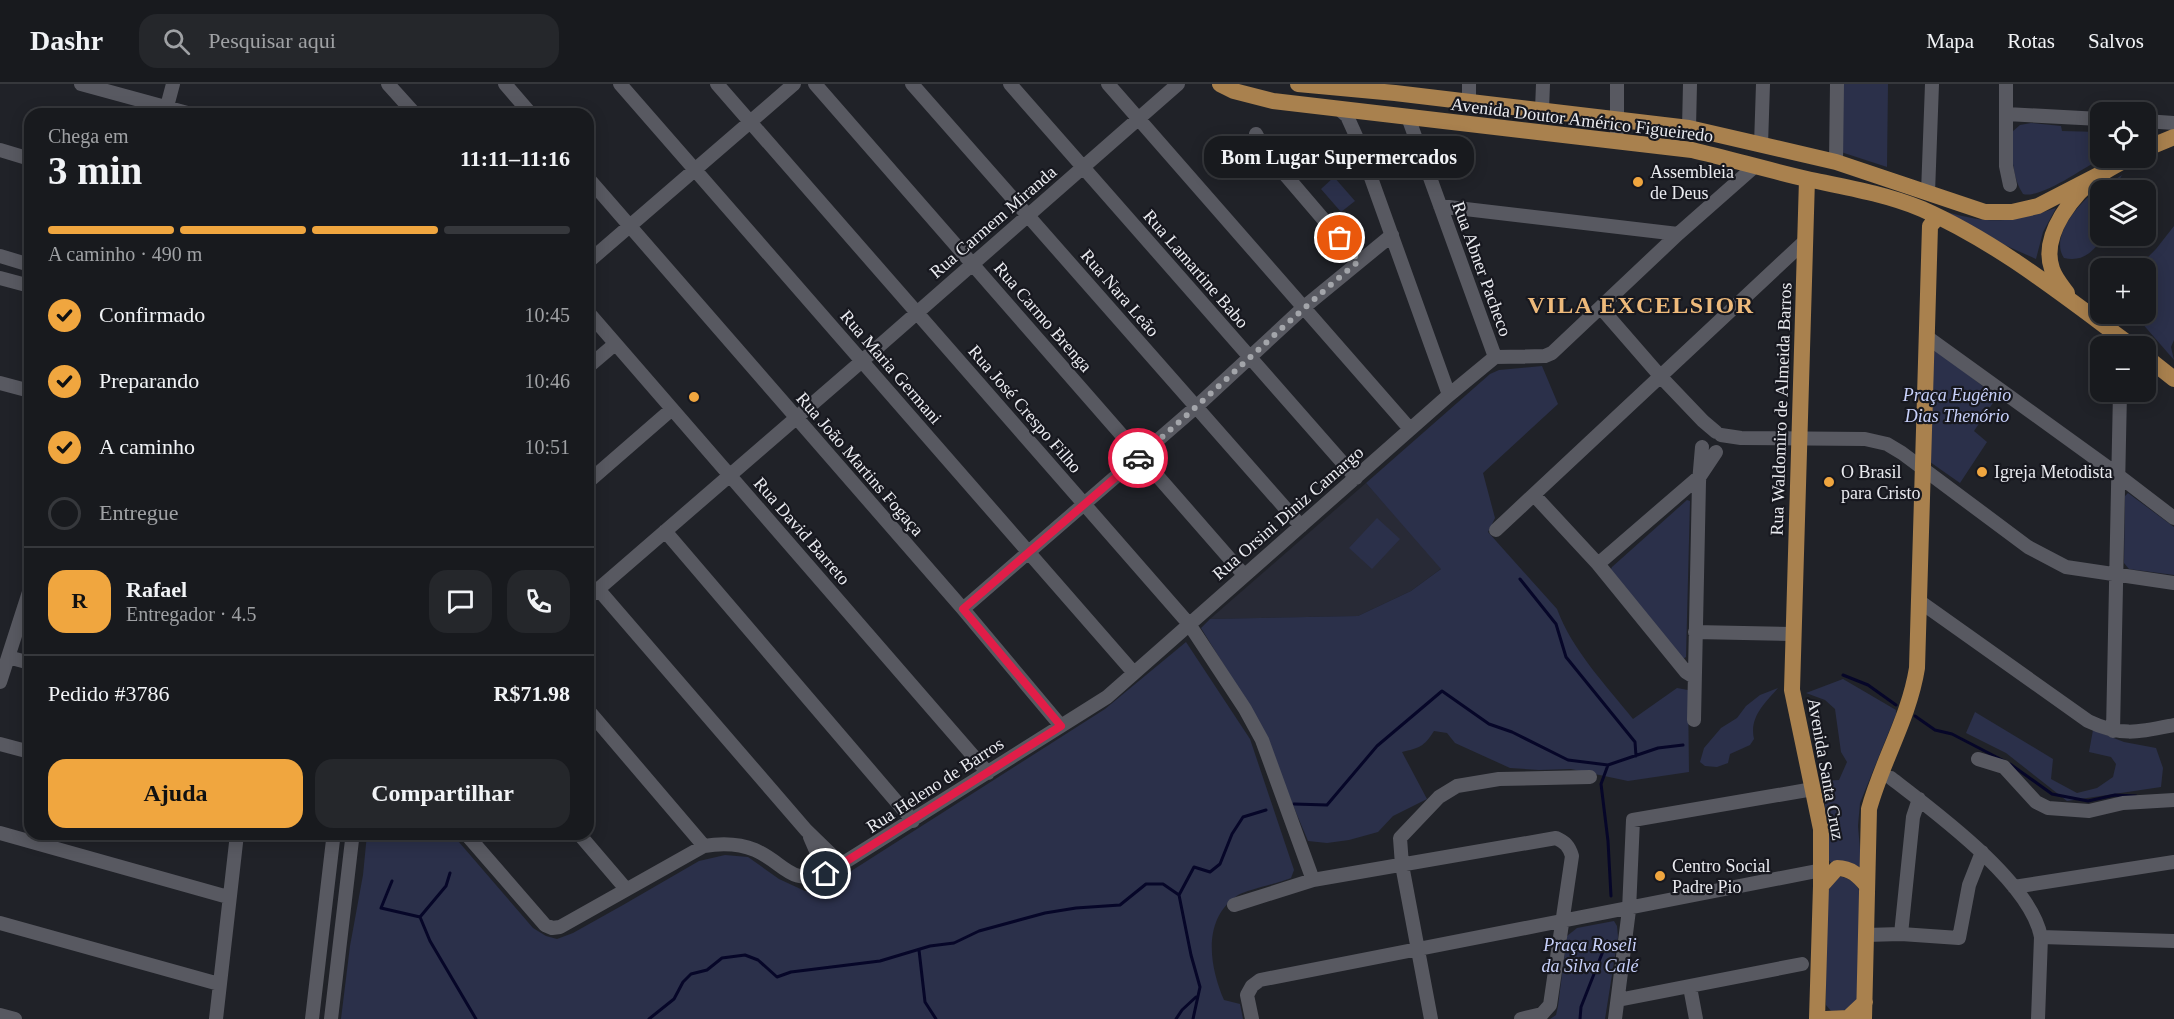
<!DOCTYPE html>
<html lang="pt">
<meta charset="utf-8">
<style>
body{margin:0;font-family:"Times New Roman","Noto Sans KR",serif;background:#25272b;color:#f1f3f6;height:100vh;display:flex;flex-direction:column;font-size:22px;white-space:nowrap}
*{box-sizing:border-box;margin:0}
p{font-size:20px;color:#9fa1a4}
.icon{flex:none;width:33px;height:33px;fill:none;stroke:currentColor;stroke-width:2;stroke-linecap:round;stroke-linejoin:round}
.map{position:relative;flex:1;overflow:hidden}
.sheet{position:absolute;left:24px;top:24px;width:570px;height:732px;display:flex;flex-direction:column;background:#181a1e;border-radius:18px;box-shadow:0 3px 15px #0003,0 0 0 2px #36383c}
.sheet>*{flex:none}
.buttons{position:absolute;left:2090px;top:18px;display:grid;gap:12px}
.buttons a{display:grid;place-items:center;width:66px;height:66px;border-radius:12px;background:#181a1e;box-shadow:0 3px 15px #0003,0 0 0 2px #36383c;font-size:30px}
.pin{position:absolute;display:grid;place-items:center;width:51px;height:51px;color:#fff;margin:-26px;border:3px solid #fff;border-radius:50%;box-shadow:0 2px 6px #0007}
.courier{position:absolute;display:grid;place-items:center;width:60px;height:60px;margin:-30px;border:4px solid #e11d48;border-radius:50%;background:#fff;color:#222;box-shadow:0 2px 8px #0007}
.bubble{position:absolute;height:42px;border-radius:18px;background:#181a1e;box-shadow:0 3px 15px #0003,0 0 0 2px #36383c;font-size:20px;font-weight:800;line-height:42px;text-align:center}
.summary em{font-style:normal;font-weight:800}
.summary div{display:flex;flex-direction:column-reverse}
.summary{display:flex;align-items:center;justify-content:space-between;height:102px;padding:0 24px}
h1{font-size:39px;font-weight:800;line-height:45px}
.bar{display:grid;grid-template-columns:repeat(4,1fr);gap:9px 6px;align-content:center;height:72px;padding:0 24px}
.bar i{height:8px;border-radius:4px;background:#36383c}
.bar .active{background:#f0a63f}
.bar p{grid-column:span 4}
.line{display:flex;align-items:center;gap:15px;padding:0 24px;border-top:2px solid #36383c}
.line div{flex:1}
.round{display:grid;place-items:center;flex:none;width:63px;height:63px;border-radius:18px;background:#25272b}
ol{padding:0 24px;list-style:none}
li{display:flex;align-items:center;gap:18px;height:66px}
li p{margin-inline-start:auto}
li .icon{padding:6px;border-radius:50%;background:#f0a63f;color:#111;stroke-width:4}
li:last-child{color:#9fa1a4}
li i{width:33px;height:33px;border:3px solid #36383c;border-radius:50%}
.action{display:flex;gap:12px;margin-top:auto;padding:12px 24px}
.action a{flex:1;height:69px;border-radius:18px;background:#f0a63f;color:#111;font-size:24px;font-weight:800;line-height:69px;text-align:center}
.action a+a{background:#25272b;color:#f1f3f6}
header{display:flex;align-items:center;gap:36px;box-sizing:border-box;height:84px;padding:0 30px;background:#181a1e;border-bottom:2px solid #36383c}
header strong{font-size:28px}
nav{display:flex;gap:33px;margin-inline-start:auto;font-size:21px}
.search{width:420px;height:54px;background:#25272b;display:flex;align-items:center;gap:15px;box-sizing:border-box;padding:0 21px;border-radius:18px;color:#9fa1a4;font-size:22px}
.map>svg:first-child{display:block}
</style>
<header>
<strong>Dashr</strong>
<div class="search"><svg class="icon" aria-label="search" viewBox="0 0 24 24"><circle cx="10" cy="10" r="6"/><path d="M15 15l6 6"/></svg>Pesquisar aqui</div>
<nav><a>Mapa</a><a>Rotas</a><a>Salvos</a></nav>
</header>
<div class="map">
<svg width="2174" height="935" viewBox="0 0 2174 935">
<rect width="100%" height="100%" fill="#202228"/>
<!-- built -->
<path fill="#282a36" d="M1366,399L1442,484L1411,507L1358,532L1210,535Z"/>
<!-- green -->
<path fill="#2b304a" d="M1842,0H1888L1887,83L1841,68Z
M2031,39L2061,42L2062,47L2100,48V74H2102C2085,83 2041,115 2023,110C2011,92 2012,69 2012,48L2020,41Z
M2122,91L2114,106H2100V152L2102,155C2092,169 2082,178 2064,174C2052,157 2070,131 2083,118C2093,107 2110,99 2122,91Z
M1334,93L1355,117L1341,128L1321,105Z
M2056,124L2043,148L2036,175L1989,154L1947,128C1992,141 2012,138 2056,124Z
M2174,142V256L2171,263L2174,276L2134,230H2145V184H2137L2156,165Z
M1936,266L1997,313L1974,347L1987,358L1960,399L1930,378L1933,268Z
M1542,282L1558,320L1483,389L1495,434L1488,448L1557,525C1572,566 1606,601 1633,635L1677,604L1688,606L1689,688L1628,697L1571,685L1539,686L1510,684L1455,659L1447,649L1434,647C1424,663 1419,664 1402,668L1427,715L1393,732L1378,748L1349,756L1327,759L1308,757L1287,707L1270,659L1261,641L1201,544L1210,535L1358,532L1411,507L1441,485L1366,399L1490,290L1499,286Z
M2128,409L2174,443V491L2129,485L2124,479L2125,412Z
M1687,416L1690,417L1686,573L1683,575L1610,487L1612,483Z
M1377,434L1400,455L1372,485L1349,464Z
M1186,558L1250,655L1294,786L1291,794C1279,799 1247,806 1238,811C1202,835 1209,881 1224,916L1240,920L1243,935H341L350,862L363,791L367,750H452L533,844L546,852L557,855L573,849L623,821L699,777L725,771L748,773L779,795L805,807L823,805L1105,625Z
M1843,595L1896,626V630L1860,719L1858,742L1862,788L1832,780L1828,775L1827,738L1822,697L1839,696L1847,678L1841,668L1835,625L1825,616L1806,609Z
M1778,604C1765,619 1749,633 1754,655L1750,661L1730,670L1728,679L1717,683L1705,682L1700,678L1704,664L1721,644L1737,634L1746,622L1760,611Z
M1975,628L2053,675L2051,695L2077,709L2097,704L2113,693L2116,680L2111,673L2089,668L2093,646L2124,658L2156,664L2163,684L2161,703L2067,717L2006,669L1966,649Z
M1839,792C1852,795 1857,799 1861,811L1859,916L1851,926L1831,927L1826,921V809Z
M1614,837L1617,842L1618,853L1605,935H1550L1556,931L1558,922L1567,852L1577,844Z"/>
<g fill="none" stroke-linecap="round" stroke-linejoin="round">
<!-- stream -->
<path stroke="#060628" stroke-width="3" d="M1520,495L1556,540L1566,573L1635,658L1636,672
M1843,591L1868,601L1896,621
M1915,632L1935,646L1952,650L2004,677
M2010,680L2052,710L2088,717L2115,711L2136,712
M1608,681L1601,700L1608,757L1611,812
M1294,720L1327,721L1377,662L1442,607L1489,640L1512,648L1568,676L1608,681L1658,664L1683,661
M450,789L446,802L420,833L430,857L476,935
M392,797L381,824L420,833
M1179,811L1191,871L1200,903L1193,935
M919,866L925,918L936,935
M649,935L674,915L683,898L691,890L707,886L722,874L745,871L758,876L777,893L791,888L880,877L930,862L954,859L979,847L1045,829L1076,824L1120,821L1146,800H1163L1179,811L1194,783L1210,788L1220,780L1232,750L1243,733L1266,726
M1176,935L1182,926L1196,913
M1580,935L1581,923L1607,857"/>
<!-- minor -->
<path stroke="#585961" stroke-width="14" d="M81,0L191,30
M388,0L415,30
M505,0L531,30
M620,0L1134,589
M717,0L1189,540L1245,625L1262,656L1313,796
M815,0L1244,491
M912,0L1301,442
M1010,0L1356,394
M1108,0L1410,345
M2006,0V82L2010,101
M1469,18V0
M1339,25L1347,32L1356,52L1449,311
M1542,26L1543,0
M165,30L173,0
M2006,30L2100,35
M1408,33L1495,273L1545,272L1552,269L1678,150L1754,83
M2145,37L2174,39
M1689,44L1690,0
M1256,50L1265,67L1359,177
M1617,57V0
M1761,61L1763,0
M0,66L30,75
M1836,78L1837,0
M588,94L963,525L1061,642
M1928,109L1932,0
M1440,122L1678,150
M0,172L30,181
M588,178L794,0
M0,194L30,202
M1601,224L1661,293L1703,337L1716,348
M588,228L988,689
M1927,253L2110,385L2174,434
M588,283L615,260
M0,299L30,307
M1721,351L1741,354L1865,355L1887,360L1902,369L2028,463L2066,483L2174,499
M588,398L672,325
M1534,411L1598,480L1686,588L1694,593
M1496,446L1805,157
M665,447L913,737
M1598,480L1700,392L1716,368
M598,505L806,746L842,781
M588,514L862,277L1178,0
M1919,517L2088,637C2121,653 2140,648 2174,641
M963,525L1196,323L1303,224L1392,151
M1695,548L1793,550
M8,573L30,579
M0,598L30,505
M588,626L704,762
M1694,636L1699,398L1702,363
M2113,647L2120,308
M0,660L30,668
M1978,675L2004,683L2036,718L2048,724L2089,727L2123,719L2174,716
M1891,694C1935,728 2031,798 2041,853L2038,935
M0,749L228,813
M466,750L545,841L552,844L560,843L704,762C722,759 738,759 755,766C785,779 788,801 826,790L1107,613L1449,311L1495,273
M579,750L626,805
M810,753L826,790
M2014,803L2174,778
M1234,821L1313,796L1556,754C1565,758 1569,762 1572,772L1550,921L1542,930L1521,935
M0,839L219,900
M1901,850L1913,733L1919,715
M1866,851L1901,850L1959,854L1969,801L1982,768
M2041,853L2174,857
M1690,903L1696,935
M1618,916L1802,880
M0,931L15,935
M216,935L237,750
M312,935L333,756
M331,935L352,756
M1252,935L1247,911L1252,902L1260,896C1447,858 1635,824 1822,786
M1431,935L1402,781L1400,754L1439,713L1457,702L1499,695L1590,693
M1615,935L1629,826L1633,736L1813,705"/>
<!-- major -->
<path stroke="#a9814e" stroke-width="16" d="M1220,0L1234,7L1273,17L1692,66C1730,75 1768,86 1807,95C1845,103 1886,110 1922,125C1999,159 2065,213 2132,262
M1298,0L1395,9L1689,44L1836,78L1985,128H2012L2038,122L2098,91
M2145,65L2174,53
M1807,95L1792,606L1821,745V802L1817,935
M2067,209C2061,201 2055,194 2052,185C2040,151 2074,108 2101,90C2110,84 2120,79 2129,74
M2145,272L2174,295
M1821,802L1837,784C1851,784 1859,792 1867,802
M1826,935L1848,934L1865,918
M1864,935L1869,725C1882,677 1909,634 1917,584L1930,142L1938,133"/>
</g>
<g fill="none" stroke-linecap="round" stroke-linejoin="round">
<!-- done -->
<path stroke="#a3a5aa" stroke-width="6" stroke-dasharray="0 10.8" d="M1138,374C1213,310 1283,240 1359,177L1340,154"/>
<!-- route -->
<path stroke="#e11d48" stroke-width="8" d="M826,790L1061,642L963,525L1138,374"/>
</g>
<!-- markers -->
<g fill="#f0a63f" stroke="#17181f" stroke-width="2">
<circle cx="1638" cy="98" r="6"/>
<circle cx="694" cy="313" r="6"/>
<circle cx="1982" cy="388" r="6"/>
<circle cx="1829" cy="398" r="6"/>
<circle cx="1660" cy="792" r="6"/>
</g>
<g text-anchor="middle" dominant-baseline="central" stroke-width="4.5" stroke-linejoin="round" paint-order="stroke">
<!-- street labels -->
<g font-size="18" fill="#eaebf0" stroke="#17181f">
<text transform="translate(1582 36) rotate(7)">Avenida Doutor Américo Figueiredo</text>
<text transform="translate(993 138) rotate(-41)">Rua Carmem Miranda</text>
<text transform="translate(1196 185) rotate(49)">Rua Lamartine Babo</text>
<text transform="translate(1482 185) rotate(70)">Rua Abner Pacheco</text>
<text transform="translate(1120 209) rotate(49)">Rua Nara Leão</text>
<text transform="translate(1043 233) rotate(49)">Rua Carmo Brenga</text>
<text transform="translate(891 283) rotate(49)">Rua Maria Germani</text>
<text transform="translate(1025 325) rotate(49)">Rua José Crespo Filho</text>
<text transform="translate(1781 325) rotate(-88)">Rua Waldomiro de Almeida Barros</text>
<text transform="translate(860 380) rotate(49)">Rua João Martins Fogaça</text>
<text transform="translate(1288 429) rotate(-41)">Rua Orsini Diniz Camargo</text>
<text transform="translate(802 447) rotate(49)">Rua David Barreto</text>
<text transform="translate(1826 685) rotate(80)">Avenida Santa Cruz</text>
<text transform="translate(935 701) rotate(-33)">Rua Heleno de Barros</text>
</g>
<!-- poi labels -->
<g font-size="18" fill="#eaebf0" stroke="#17181f" text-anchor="start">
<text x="1650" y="88">Assembleia<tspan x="1650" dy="21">de Deus</tspan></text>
<text x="706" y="313">ㅤ</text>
<text x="1841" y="388">O Brasil<tspan x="1841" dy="21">para Cristo</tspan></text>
<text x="1994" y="388">Igreja Metodista</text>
<text x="1672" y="782">Centro Social<tspan x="1672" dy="21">Padre Pio</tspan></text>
</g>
<!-- park labels -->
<g font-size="18" font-style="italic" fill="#c8d1fb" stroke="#17181f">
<text x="1957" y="311">Praça Eugênio<tspan x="1957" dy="21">Dias Thenório</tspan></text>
<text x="1590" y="861">Praça Roseli<tspan x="1590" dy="21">da Silva Calé</tspan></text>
</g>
<!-- district labels -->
<g font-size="24" font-weight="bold" letter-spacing="1.5" fill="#eeba7b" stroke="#17181f">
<text x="1641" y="221">VILA EXCELSIOR</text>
</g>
</g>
</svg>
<div class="buttons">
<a><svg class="icon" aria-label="locate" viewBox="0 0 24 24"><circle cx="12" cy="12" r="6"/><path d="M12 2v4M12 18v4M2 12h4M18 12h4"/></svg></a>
<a><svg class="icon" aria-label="layers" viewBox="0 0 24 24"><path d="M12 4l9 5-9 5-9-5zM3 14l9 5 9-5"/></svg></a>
<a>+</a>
<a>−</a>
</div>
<div class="pin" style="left:1340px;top:154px;background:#ea580c"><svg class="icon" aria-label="bag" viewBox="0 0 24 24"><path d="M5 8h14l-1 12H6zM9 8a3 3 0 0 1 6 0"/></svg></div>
<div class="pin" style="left:826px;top:790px;background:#1f2937"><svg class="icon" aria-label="home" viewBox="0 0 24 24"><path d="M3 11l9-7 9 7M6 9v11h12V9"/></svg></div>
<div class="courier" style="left:1138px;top:374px"><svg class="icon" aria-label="car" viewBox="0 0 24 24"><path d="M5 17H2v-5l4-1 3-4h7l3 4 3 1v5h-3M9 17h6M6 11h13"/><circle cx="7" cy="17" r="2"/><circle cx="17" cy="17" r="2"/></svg></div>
<div class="bubble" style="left:1204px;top:52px;width:270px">Bom Lugar Supermercados</div>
<section class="sheet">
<div class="summary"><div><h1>3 min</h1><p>Chega em</p></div><em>11:11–11:16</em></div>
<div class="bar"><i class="active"></i><i class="active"></i><i class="active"></i><i></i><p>A caminho · 490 m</p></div>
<ol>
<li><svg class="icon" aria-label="check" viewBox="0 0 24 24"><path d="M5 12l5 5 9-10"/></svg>Confirmado<p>10:45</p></li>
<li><svg class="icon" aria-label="check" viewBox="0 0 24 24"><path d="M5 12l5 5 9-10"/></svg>Preparando<p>10:46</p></li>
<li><svg class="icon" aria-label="check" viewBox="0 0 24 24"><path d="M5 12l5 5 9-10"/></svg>A caminho<p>10:51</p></li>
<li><i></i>Entregue</li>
</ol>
<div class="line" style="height:108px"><b class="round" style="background:#f0a63f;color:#111">R</b><div><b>Rafael</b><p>Entregador · 4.5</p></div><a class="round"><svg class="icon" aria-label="chat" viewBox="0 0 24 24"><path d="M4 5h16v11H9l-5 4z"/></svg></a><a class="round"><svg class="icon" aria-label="phone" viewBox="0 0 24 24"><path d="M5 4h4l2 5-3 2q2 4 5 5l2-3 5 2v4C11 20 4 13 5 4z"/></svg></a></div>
<div class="line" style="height:78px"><div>Pedido #3786</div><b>R$71.98</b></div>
<div class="action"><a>Ajuda</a><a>Compartilhar</a></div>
</section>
</div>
